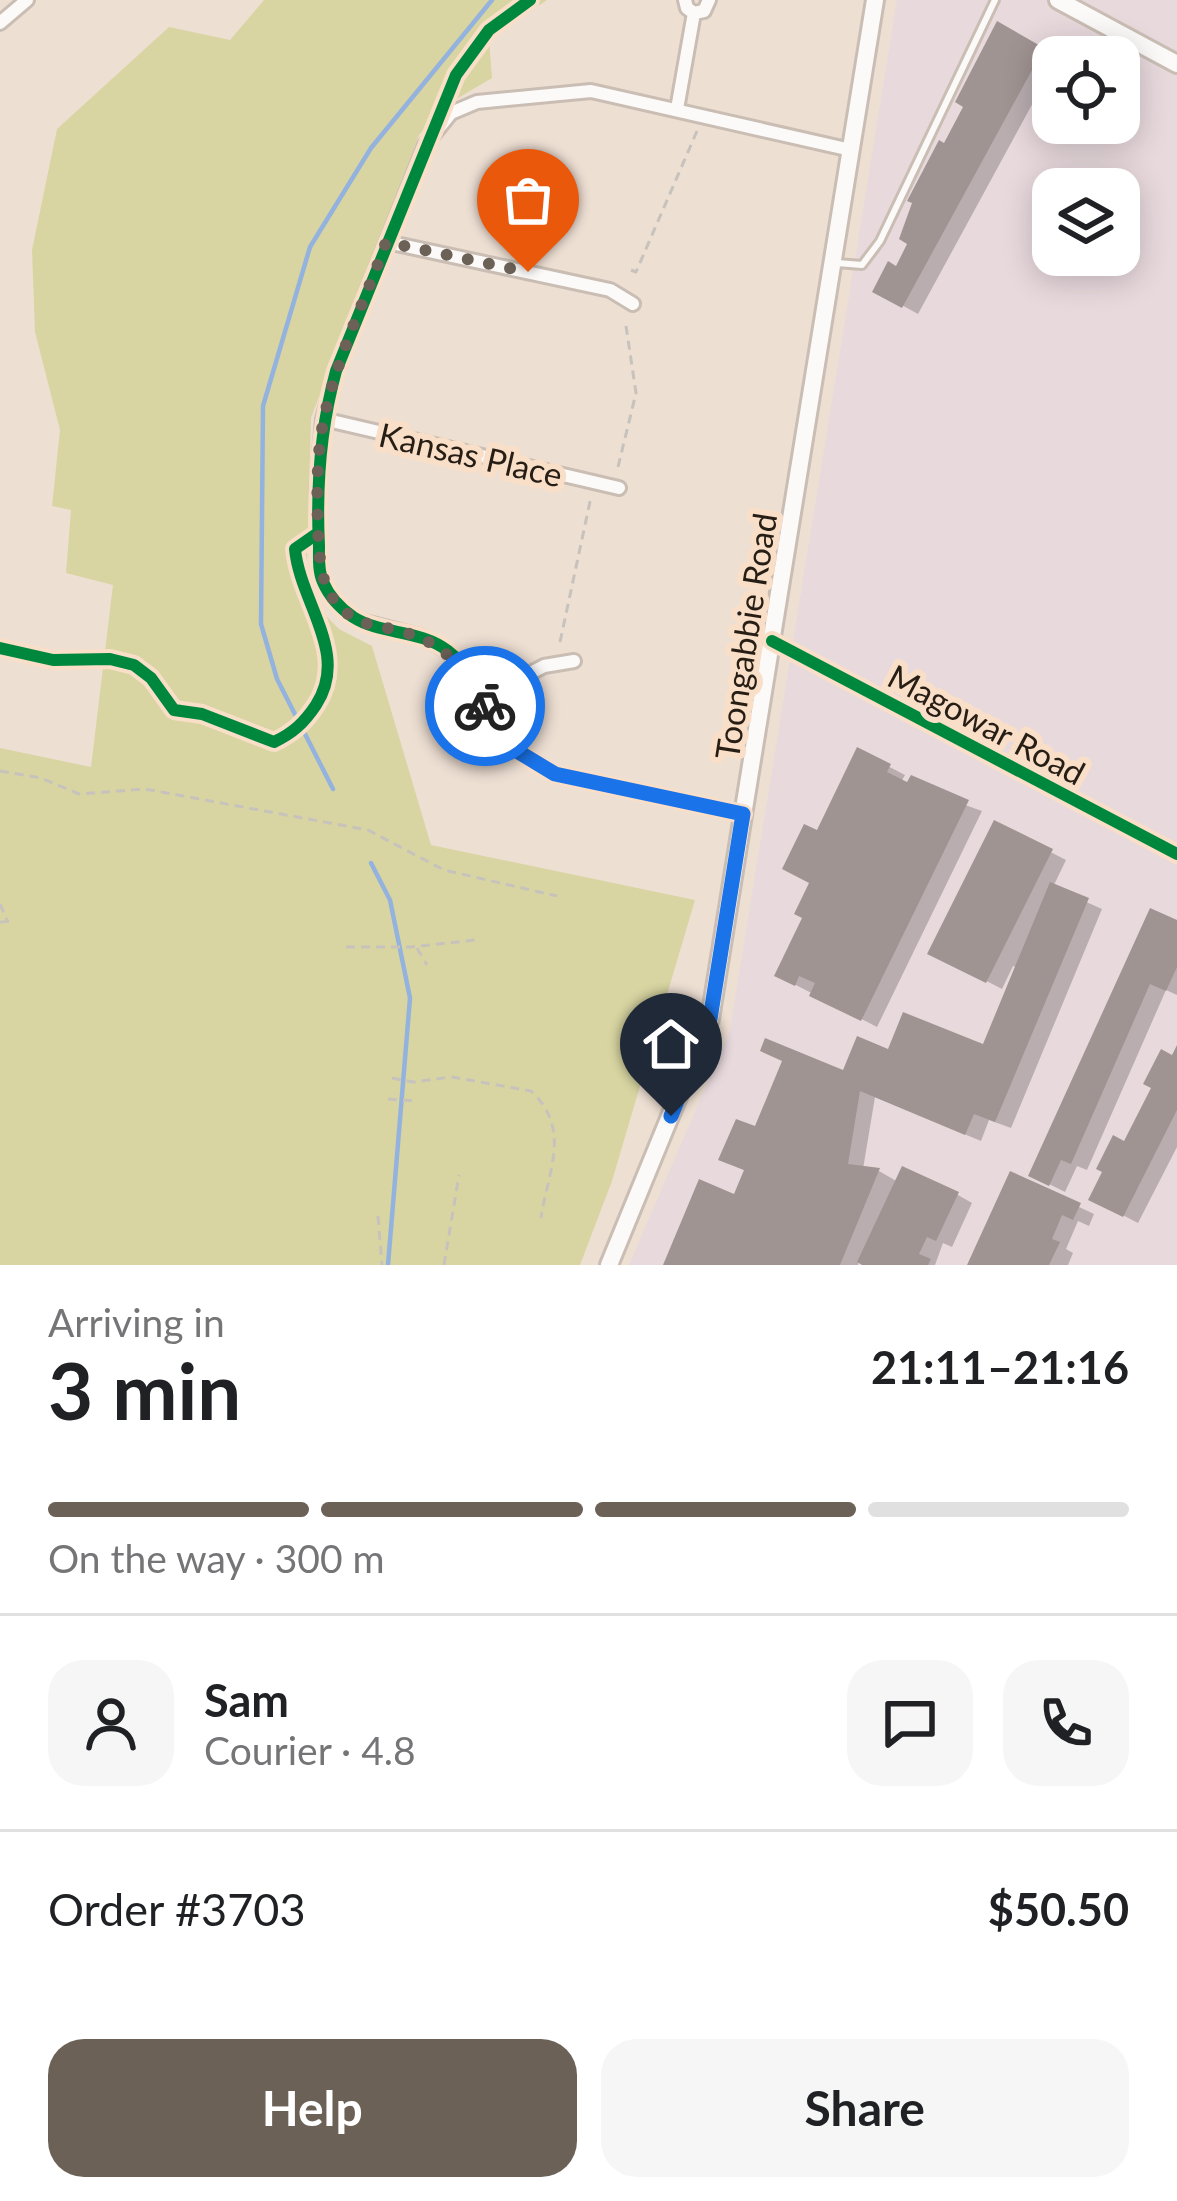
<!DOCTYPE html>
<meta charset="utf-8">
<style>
body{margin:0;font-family:Lato,sans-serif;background:#f6f6f6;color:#202124;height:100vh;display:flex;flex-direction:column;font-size:45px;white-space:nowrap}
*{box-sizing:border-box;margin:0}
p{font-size:39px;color:#757577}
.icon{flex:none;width:66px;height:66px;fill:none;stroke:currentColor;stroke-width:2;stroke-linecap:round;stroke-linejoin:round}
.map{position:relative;height:1265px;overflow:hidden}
.details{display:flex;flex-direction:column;background:#fff;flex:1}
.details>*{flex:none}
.tools{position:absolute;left:1032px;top:36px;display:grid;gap:24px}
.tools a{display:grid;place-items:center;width:108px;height:108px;border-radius:24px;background:#fff;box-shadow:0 6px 30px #0003;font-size:60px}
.pin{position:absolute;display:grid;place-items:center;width:102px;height:102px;color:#fff;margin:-123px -51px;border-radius:50% 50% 50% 0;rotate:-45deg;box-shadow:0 0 12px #0007}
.pin .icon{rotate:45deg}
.courier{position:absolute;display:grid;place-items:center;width:120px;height:120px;margin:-60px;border:9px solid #1a73e8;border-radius:50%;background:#fff;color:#222;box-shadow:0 3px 15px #0007}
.overview em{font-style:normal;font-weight:700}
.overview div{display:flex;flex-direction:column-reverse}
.overview{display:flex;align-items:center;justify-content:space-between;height:204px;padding:0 48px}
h1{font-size:78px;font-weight:700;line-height:90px}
.bar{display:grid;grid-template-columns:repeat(4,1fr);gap:18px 12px;align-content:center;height:144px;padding:0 48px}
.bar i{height:15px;border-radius:9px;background:#e0e0e0}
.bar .current{background:#6c6157}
.bar p{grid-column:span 4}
.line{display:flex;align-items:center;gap:30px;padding:0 48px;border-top:3px solid #e0e0e0}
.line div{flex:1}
.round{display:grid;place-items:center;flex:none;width:126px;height:126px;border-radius:36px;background:#f6f6f6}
.action{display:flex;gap:24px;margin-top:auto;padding:24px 48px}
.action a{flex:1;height:138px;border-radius:36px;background:#6c6157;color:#fff;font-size:48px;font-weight:700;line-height:138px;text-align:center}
.action a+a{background:#f6f6f6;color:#202124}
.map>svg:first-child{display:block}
</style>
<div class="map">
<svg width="1177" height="1265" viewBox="0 0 1177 1265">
<rect width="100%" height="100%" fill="#eedfd3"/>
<!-- industrial -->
<path fill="#e8d9dd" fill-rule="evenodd" d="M897,0H1177V1265H629L730,1030ZM1053,57H1119V123H1053ZM1053,189H1119V255H1053Z"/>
<!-- green -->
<path fill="#d8d5a2" d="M264,0H547L489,39L492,78L448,104L419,135L311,418L307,563L311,588L326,616L339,629L372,646L431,845L695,900L612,1181L580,1265H0V748L91,767L113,585L66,573L71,510L52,506L60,430L35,332L32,250L57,129L169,27L230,40Z"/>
<!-- shadow -->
<path fill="#0003" d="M998,25L1054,57L1053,66L918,314L876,291L897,270Z
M859,751L905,775L901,782L982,811L877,1027L792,983L818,834Z
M996,824L1066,860L1053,887L1102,909L1011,1128L989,1120L981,1141L875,1097L863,1169L879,1171L898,1182L958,1195L972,1203L952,1247L943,1243L935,1265H867L859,1261L858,1265H666L735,1198L746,1171L737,1167L756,1130L845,1074L889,1053L984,1048L1018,968L1013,966L1002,989L942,958Z
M1177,924V995L1166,990L1087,1170L1077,1166L1065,1192L1047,1183Z
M1177,1052V1147L1138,1223L1107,1207L1126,1145Z
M1011,1175L1094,1214L1089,1226L1078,1221L1066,1249L1073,1253L1068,1265H970Z"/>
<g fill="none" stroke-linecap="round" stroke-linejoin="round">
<!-- stream -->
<path stroke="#94b2de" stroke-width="4.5" d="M333,789L277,679L261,624L263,406L310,247L371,148L492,0
M371,863L390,900L410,998L388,1265"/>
</g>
<!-- building -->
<path fill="#a09492" d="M997,21L1044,48L902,308L872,292L888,261L896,266L907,244L899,239L912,203L907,201L939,140L944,143L963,107L955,102Z
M857,747L891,764L887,772L907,782L911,775L969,800L861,1021L809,996L815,983L799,976L795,986L774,976L802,918L794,914L809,883L782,869L804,824L817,830Z
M994,820L1053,849L986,983L927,954Z
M1050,882L1089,898L995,1122L974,1114L965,1135L860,1091L848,1164L880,1168L840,1265H663L699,1179L734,1194L744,1170L718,1160L736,1119L755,1126L782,1061L760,1051L765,1038L843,1070L857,1036L888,1049L903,1012L983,1044Z
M1150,908L1177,920V967L1166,991L1150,984L1071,1164L1061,1160L1049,1186L1028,1176Z
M1177,1045V1110L1123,1217L1088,1200L1102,1172L1096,1169L1113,1135L1124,1141L1151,1088L1143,1084L1161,1049L1172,1055Z
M902,1166L959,1192L936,1241L927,1237L919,1254L931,1259L928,1265H862L857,1262Z
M1010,1171L1081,1203L1073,1220L1062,1215L1052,1239L1060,1242L1049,1265H967Z"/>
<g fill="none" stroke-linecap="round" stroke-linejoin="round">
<!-- lane casing -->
<g stroke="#cabeb4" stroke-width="12">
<path id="lane" d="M837,263L862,265L880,241L995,0"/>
</g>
<!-- street casing -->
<g stroke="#cabeb4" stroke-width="18">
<path id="street" d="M685,0L687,8L694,13L704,11L709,0
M0,23L27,0
M677,109L694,13
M387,242L610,290L633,304
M323,419L619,488
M772,641L1177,854
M0,648L24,653
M481,699L544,666L574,661
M743,814L555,774L512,748L464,669L447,651L423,637L357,620L337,604L320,578L317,490L323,419L336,371L425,145L451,113L477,102L591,91L851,150"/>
</g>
<!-- secondary casing -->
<g stroke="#cabeb4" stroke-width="22">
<path id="secondary" d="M1058,0L1177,64
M609,1265L710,1019L875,0"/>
</g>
<!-- path -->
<path stroke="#c7c3bc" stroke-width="3" stroke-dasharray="9 6" stroke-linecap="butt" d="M631,270L636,272L697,131
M618,467L636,393L626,326
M560,642L591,497
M0,771L41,778L79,794L145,789L368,830L444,870L557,896
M0,904L7,920
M0,922L14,921
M346,947H411L475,940
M417,948L427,965
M392,1078L413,1082L452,1077L531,1091C572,1129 548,1171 541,1218
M388,1099L416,1101
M378,1216L382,1265
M444,1265L459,1175"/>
<!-- lane -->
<use href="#lane" stroke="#fcfaf8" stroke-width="6"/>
<!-- street -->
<use href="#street" stroke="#fcfaf8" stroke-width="12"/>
<!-- secondary -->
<use href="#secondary" stroke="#fcfaf8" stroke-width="16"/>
<!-- cycleway casing -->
<g stroke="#f9dec8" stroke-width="20">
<path id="cycleway" d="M530,0L489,30L456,75L336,371C320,429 316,485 319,546C319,557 318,571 323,582C329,596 340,608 353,617C381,635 420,629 448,651C497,690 480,739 555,774L743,814
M772,641L1177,854
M0,648L53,660L110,659L134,665L151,678L174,710L202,714L274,742C293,733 304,723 316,705C350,653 300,603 295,549L318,533"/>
</g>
<!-- cycleway -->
<use href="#cycleway" stroke="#00873e" stroke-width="12"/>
</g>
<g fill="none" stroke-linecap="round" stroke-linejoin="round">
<!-- done -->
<path stroke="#6c6157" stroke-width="12" stroke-dasharray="0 21.6" d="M485,706C463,667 445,643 400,631C386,627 368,626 356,619C321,600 320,567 318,532C317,493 316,452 325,414C338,354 366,299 386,242L528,272"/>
<!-- route -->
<path stroke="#1a73e8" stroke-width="15" d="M485,706L512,748L555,774L743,814L710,1019L671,1116"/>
</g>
<g text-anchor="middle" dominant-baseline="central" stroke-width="12" stroke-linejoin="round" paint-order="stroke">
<!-- street labels -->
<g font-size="33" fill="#261d14" stroke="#f9dec8">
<text transform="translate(471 454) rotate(13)">Kansas Place</text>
<text transform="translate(745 636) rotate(-81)">Toongabbie Road</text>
<text transform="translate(987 724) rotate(28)">Magowar Road</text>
</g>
</g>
</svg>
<div class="tools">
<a><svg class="icon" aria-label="locate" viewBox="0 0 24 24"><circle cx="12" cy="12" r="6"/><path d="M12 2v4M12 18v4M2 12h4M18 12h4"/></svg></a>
<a><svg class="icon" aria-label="layers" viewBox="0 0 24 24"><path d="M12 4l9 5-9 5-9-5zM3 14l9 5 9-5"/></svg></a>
</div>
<div class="pin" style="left:528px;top:272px;background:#ea580c"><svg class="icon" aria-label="bag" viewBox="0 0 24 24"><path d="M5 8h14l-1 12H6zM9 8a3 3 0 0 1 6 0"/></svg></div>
<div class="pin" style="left:671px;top:1116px;background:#1f2937"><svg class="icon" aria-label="home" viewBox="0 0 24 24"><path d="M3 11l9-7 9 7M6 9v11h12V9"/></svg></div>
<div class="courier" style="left:485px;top:706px"><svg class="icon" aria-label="bike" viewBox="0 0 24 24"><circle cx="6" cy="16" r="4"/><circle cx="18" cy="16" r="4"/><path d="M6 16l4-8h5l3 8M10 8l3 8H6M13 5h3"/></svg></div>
</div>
<section class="details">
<div class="overview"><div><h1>3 min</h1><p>Arriving in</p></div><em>21:11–21:16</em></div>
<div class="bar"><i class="current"></i><i class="current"></i><i class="current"></i><i></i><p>On the way · 300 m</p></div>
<div class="line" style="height:216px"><a class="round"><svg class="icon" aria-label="person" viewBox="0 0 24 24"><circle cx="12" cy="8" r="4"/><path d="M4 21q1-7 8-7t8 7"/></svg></a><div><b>Sam</b><p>Courier · 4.8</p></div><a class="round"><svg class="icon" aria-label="chat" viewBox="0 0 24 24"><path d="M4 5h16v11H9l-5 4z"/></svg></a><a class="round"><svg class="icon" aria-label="phone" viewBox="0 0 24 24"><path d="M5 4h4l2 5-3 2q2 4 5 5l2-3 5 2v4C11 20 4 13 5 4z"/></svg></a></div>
<div class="line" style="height:156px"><div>Order #3703</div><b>$50.50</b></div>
<div class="action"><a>Help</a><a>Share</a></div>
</section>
